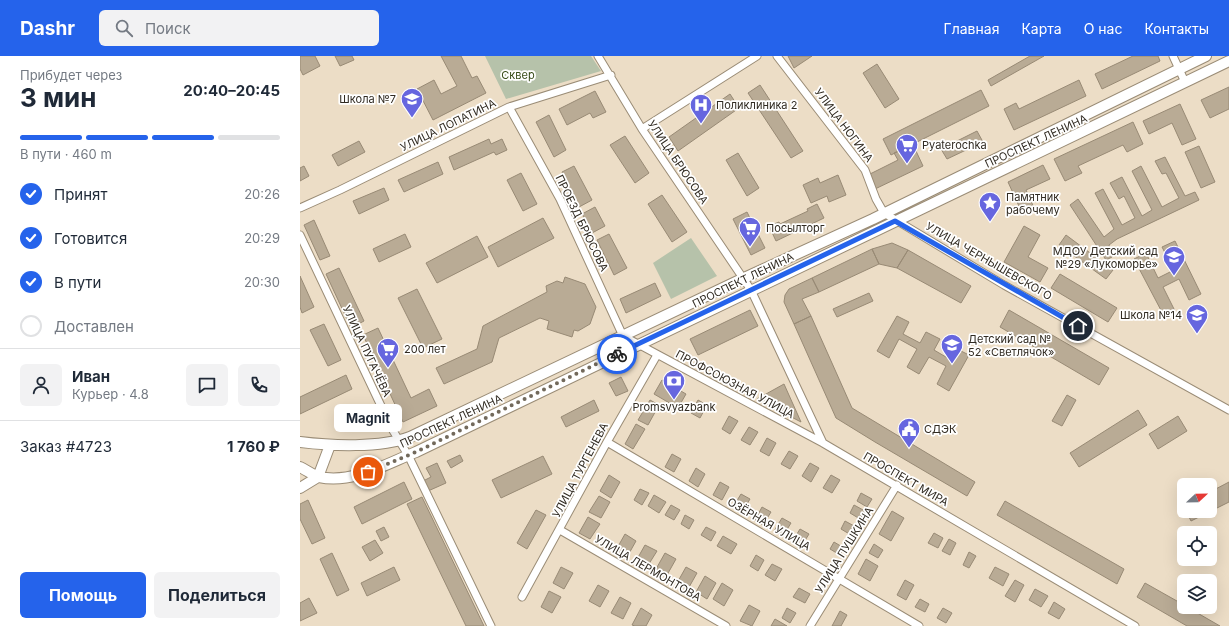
<!DOCTYPE html>
<html lang="ru">
<meta charset="utf-8">
<style>
body{margin:0;font-family:Inter,sans-serif;background:#f2f2f3;color:#1f2937;height:100vh;display:flex;flex-direction:column;font-size:15px;white-space:nowrap}
*{box-sizing:border-box;margin:0}
p{font-size:13px;color:#747a83}
.icon{flex:none;width:22px;height:22px;fill:none;stroke:currentColor;stroke-width:2;stroke-linecap:round;stroke-linejoin:round}
.map{position:relative;flex:1;overflow:hidden}
.details{display:flex;flex-direction:column;background:#fff;width:300px}
.details>*{flex:none}
.needle{width:26px;rotate:68deg}
.controls{position:absolute;left:877px;top:422px;display:grid;gap:8px}
.controls a{display:grid;place-items:center;width:40px;height:40px;border-radius:6px;background:#fff;box-shadow:0 4px 16px #0002;font-size:20px}
.pin{position:absolute;display:grid;place-items:center;width:34px;height:34px;color:#fff;margin:-17px;border:2px solid #fff;border-radius:50%;box-shadow:0 1px 4px #0007}
.courier{position:absolute;display:grid;place-items:center;width:40px;height:40px;margin:-20px;border:3px solid #2563eb;border-radius:50%;background:#fff;color:#222;box-shadow:0 1px 5px #0007}
.bubble{position:absolute;height:28px;border-radius:6px;background:#fff;box-shadow:0 4px 16px #0002;font-size:13px;font-weight:700;line-height:28px;text-align:center}
.overview em{font-style:normal;font-weight:700}
.overview div{display:flex;flex-direction:column-reverse}
.overview{display:flex;align-items:center;justify-content:space-between;height:68px;padding:0 20px}
h1{font-size:26px;font-weight:700;line-height:30px}
.bar{display:grid;grid-template-columns:repeat(4,1fr);gap:6px 4px;align-content:center;height:48px;padding:0 20px}
.bar i{height:5px;border-radius:3px;background:#e0e1e3}
.bar .selected{background:#2563eb}
.bar p{grid-column:span 4}
.line{display:flex;align-items:center;gap:10px;padding:0 20px;border-top:1px solid #e0e1e3}
.line div{flex:1}
.round{display:grid;place-items:center;flex:none;width:42px;height:42px;border-radius:6px;background:#f2f2f3}
ol{padding:0 20px;list-style:none}
li{display:flex;align-items:center;gap:12px;height:44px}
li p{margin-inline-start:auto}
li .icon{padding:4px;border-radius:50%;background:#2563eb;color:#fff;stroke-width:4}
li:last-child{color:#747a83}
li i{width:22px;height:22px;border:2px solid #e0e1e3;border-radius:50%}
.cta{display:flex;gap:8px;margin-top:auto;padding:8px 20px}
.cta a{flex:1;height:46px;border-radius:6px;background:#2563eb;color:#fff;font-size:16px;font-weight:700;line-height:46px;text-align:center}
.cta a+a{background:#f2f2f3;color:#1f2937}
header{display:flex;align-items:center;gap:24px;box-sizing:border-box;height:56px;padding:0 20px;background:#2563eb;color:#fff}
header strong{font-size:19px}
nav{display:flex;gap:22px;margin-inline-start:auto;font-size:14px}
.search{width:280px;height:36px;background:#f2f2f3;display:flex;align-items:center;gap:10px;box-sizing:border-box;padding:0 14px;border-radius:6px;color:#747a83;font-size:15px}
main{display:flex;flex:1;min-height:0}
.map>svg:first-child{display:block}
</style>
<header>
<strong>Dashr</strong>
<div class="search"><svg class="icon" aria-label="search" viewBox="0 0 24 24"><circle cx="10" cy="10" r="6"/><path d="M15 15l6 6"/></svg>Поиск</div>
<nav><a>Главная</a><a>Карта</a><a>О нас</a><a>Контакты</a></nav>
</header>
<main>
<section class="details">
<div class="overview"><div><h1>3 мин</h1><p>Прибудет через</p></div><em>20:40–20:45</em></div>
<div class="bar"><i class="selected"></i><i class="selected"></i><i class="selected"></i><i></i><p>В пути · 460 m</p></div>
<ol>
<li><svg class="icon" aria-label="check" viewBox="0 0 24 24"><path d="M5 12l5 5 9-10"/></svg>Принят<p>20:26</p></li>
<li><svg class="icon" aria-label="check" viewBox="0 0 24 24"><path d="M5 12l5 5 9-10"/></svg>Готовится<p>20:29</p></li>
<li><svg class="icon" aria-label="check" viewBox="0 0 24 24"><path d="M5 12l5 5 9-10"/></svg>В пути<p>20:30</p></li>
<li><i></i>Доставлен</li>
</ol>
<div class="line" style="height:72px"><a class="round"><svg class="icon" aria-label="person" viewBox="0 0 24 24"><circle cx="12" cy="8" r="4"/><path d="M4 21q1-7 8-7t8 7"/></svg></a><div><b>Иван</b><p>Курьер · 4.8</p></div><a class="round"><svg class="icon" aria-label="chat" viewBox="0 0 24 24"><path d="M4 5h16v11H9l-5 4z"/></svg></a><a class="round"><svg class="icon" aria-label="phone" viewBox="0 0 24 24"><path d="M5 4h4l2 5-3 2q2 4 5 5l2-3 5 2v4C11 20 4 13 5 4z"/></svg></a></div>
<div class="line" style="height:52px"><div>Заказ #4723</div><b>1 760 ₽</b></div>
<div class="cta"><a>Помощь</a><a>Поделиться</a></div>
</section>
<div class="map">
<svg width="929" height="570" viewBox="0 0 929 570">
<rect width="100%" height="100%" fill="#ecddc6"/>
<!-- green -->
<path fill="#b6c2aa" d="M185,0H291L301,15L206,43Z
M391,182L417,220L371,243L353,207Z"/>
<!-- building -->
<path fill="#b9ab95" stroke="#988a75" d="M0,0H15L20,10L3,19L0,13Z
M35,0H52L54,4L40,10Z
M141,0H161L172,22L177,20L186,37L133,64L117,33L134,24L141,38L157,30Z
M488,0H512L494,12Z
M730,0H744L691,30L688,24Z
M833,0H858L860,5L802,33L795,18Z
M577,8L599,43L585,52L563,17Z
M779,24L786,40L714,74L704,53L716,47L719,53Z
M460,29L503,95L491,102L448,37Z
M929,31V53L910,62L901,44Z
M681,34L689,50L591,99L583,83Z
M295,35L306,56L293,62L290,57L267,69L259,53Z
M430,38L439,52L378,95L369,81Z
M880,48L896,83L882,89L872,67L849,78L843,65Z
M249,59L266,94L254,101L236,66Z
M833,66L843,88L827,96L823,89L778,110L782,117L765,125L754,103Z
M677,75L683,86L647,103L641,93Z
M325,80L349,117L335,127L310,89Z
M189,83L191,88L202,83L207,94L196,99L194,96L154,114L149,101Z
M59,85L65,96L38,110L32,99Z
M899,90L915,126L901,132L885,96Z
M607,91L610,97L616,95L623,110L575,133L568,119L598,104L594,97Z
M438,97L459,132L447,140L426,104Z
M865,101L885,140L895,136L899,144L817,183L809,189L812,201L806,204L770,149L778,143L804,181L814,173L795,137L803,133L822,169L835,162L824,140L819,143L810,127L822,121L842,160L852,154L832,115L841,110L862,151L879,142L866,117L862,118L855,105Z
M138,106L143,118L104,136L98,124Z
M743,109L750,123L726,134L735,154L723,159L708,126Z
M4,110L9,120L0,125V112Z
M274,110L292,144L279,151L262,116Z
M221,117L237,148L223,155L207,124Z
M538,119L546,139L529,146L527,140L511,147L503,129L518,122L520,127Z
M84,132L89,144L59,158L53,145Z
M362,139L387,176L372,186L348,148Z
M517,148L524,162L476,185L469,170L479,166L480,168L508,155L507,153Z
M295,151L305,170L292,177L282,158Z
M447,156L465,192L451,199L433,163Z
M243,162L254,182L198,211L188,191Z
M14,164L30,200L20,204L4,169Z
M724,170L740,179L728,201L748,212L740,226L704,206Z
M105,178L111,191L79,206L73,193Z
M309,178L327,212L314,219L297,184Z
M766,179L813,214L806,223L759,189Z
M177,180L188,201L137,227L126,207Z
M875,185L901,238L889,244L879,223L863,231L875,255L864,260L834,203L846,197L858,222L874,214L862,191Z
M592,187L608,194L597,212L579,208L572,193Z
M572,193L579,208L519,236L512,222Z
M608,194L671,230L661,247L597,212Z
M39,212L64,265L51,272L26,218Z
M760,218L817,252L808,266L751,232Z
M0,220L14,251L2,257L0,251Z
M265,221L285,228L296,251L290,268L278,275L274,274L272,281L247,273L249,265L240,262L199,282L192,306L144,328L136,312L177,293L183,270L247,236L246,230L257,225L263,227Z
M512,222L519,236L502,243L511,260L494,268L484,246L485,239L489,233Z
M355,227L361,240L326,257L320,243Z
M117,233L142,283L123,292L98,242Z
M569,237L573,245L537,261L533,253Z
M450,254L458,270L398,299L390,283Z
M709,254L809,312L799,329L700,271Z
M511,260L552,352L675,426L667,440L575,386L536,362L494,268Z
M597,260L609,266L603,278L620,287L626,276L640,283L634,294L651,304L657,293L669,299L649,335L637,328L646,310L629,301L619,318L607,311L617,293L599,283L589,302L577,295Z
M24,268L41,304L28,310L10,274Z
M78,272L111,342L129,333L137,350L103,366L63,279Z
M46,319L52,333L0,358V341Z
M321,321L328,335L316,340L309,327Z
M362,324L386,338L378,352L354,338Z
M484,328L501,366L457,343Z
M767,339L776,344L762,370L752,365Z
M294,344L299,355L266,371L261,361Z
M350,344L359,349L348,369L338,364Z
M398,344L407,349L400,362L391,357Z
M838,354L847,369L779,411L770,397Z
M429,360L438,365L430,378L422,373Z
M878,360L887,375L858,393L849,378Z
M336,368L345,373L333,393L325,388Z
M449,371L458,376L450,389L441,384Z
M467,382L476,387L469,400L460,395Z
M489,395L498,400L490,413L481,408Z
M372,398L381,403L374,416L365,411Z
M160,399L163,405L151,412L147,405Z
M243,400L252,418L201,442L192,424Z
M137,407L146,427L128,435L123,425L131,421L126,412Z
M510,407L519,412L511,426L502,420Z
M396,412L405,418L398,431L389,425Z
M309,419L320,426L311,442L300,435Z
M531,419L540,424L532,437L523,432Z
M104,426L112,443L62,468L54,451Z
M420,426L429,431L422,444L413,439Z
M929,426V446L891,465L886,455H910V436Z
M340,433L349,437L342,449L334,444Z
M561,437L572,443L567,451L557,445Z
M441,438L450,443L442,456L433,451Z
M354,439L366,446L359,457L348,450Z
M299,440L310,446L301,462L289,456Z
M122,441L184,570H166L107,448Z
M8,444L25,482L12,488L0,463V448Z
M705,445L824,513L817,528L697,459Z
M371,449L380,454L374,464L365,459Z
M554,449L565,455L560,463L550,457Z
M462,451L471,456L463,469L455,464Z
M236,454L246,459L227,493L217,487Z
M592,455L604,462L591,485L579,478Z
M385,459L394,464L389,473L381,468Z
M288,461L300,468L290,483L279,477Z
M482,462L491,467L483,480L474,475Z
M545,465L556,471L551,479L541,473Z
M84,471L89,481L81,485L76,475Z
M406,471L416,476L411,485L401,479Z
M500,473L509,478L501,491L492,486Z
M634,477L643,482L638,492L628,487Z
M325,478L336,485L327,501L316,494Z
M423,480L437,488L431,498L417,490Z
M649,483L656,487L650,499L642,495Z
M75,484L83,497L70,505L62,491Z
M534,486L544,492L540,499L530,493Z
M574,488L583,494L578,502L569,497Z
M345,489L357,495L347,511L336,505Z
M669,496L676,500L669,512L663,509Z
M32,497L49,534L37,540L20,503Z
M365,497L376,503L367,519L356,513Z
M456,499L464,504L458,515L450,510Z
M566,503L578,510L570,525L558,518Z
M472,508L482,513L475,525L465,519Z
M94,511L100,524L67,540L61,527Z
M261,511L273,517L264,533L253,527Z
M386,511L397,517L388,533L377,527Z
M695,511L709,518L703,530L689,522Z
M405,520L416,527L407,543L396,536Z
M605,524L614,529L606,544L597,539Z
M715,524L724,529L715,546L705,540Z
M422,527L433,534L424,550L413,543Z
M845,527L884,549V551H887L920,570H887L837,541Z
M298,529L309,535L300,551L289,545Z
M499,532L510,538L505,547L493,541Z
M735,533L748,540L741,551L729,544Z
M249,535L261,541L252,557L241,551Z
M320,541L331,547L323,563L311,557Z
M9,542L17,557L0,565V547Z
M620,543L629,548L625,556L615,551Z
M754,546L765,553L759,563L748,557Z
M449,549L460,555L452,570L440,565Z
M341,552L352,559L346,570H335L332,569Z
M487,552L496,557L490,567L482,562Z
M643,552L652,557L646,567L637,562Z
M540,555L547,559L541,570H532Z
M475,563L487,570H471Z"/>
<g fill="none" stroke-linecap="round" stroke-linejoin="round">
<!-- street casing -->
<g stroke="#9a8c76" stroke-width="9">
<path id="street" d="M298,0L342,73L451,234L523,387
M477,0L565,114L576,143L584,157L704,229L929,354
M873,0L885,26
M209,51L260,143L323,280L523,387L835,570
M342,73L457,0
M0,152L40,134L209,51L311,19
M0,179L92,373L108,399L191,570
M307,386L619,570
M260,474L426,570
M222,541L307,386L357,299
M510,570L597,429"/>
</g>
<!-- secondary casing -->
<g stroke="#9a8c76" stroke-width="12">
<path id="secondary" d="M0,386C32,390 80,392 110,381L442,223L573,163L906,0
M0,411C6,414 13,419 19,421C53,428 86,408 116,396L929,5
M18,421L30,389
M0,432L18,421"/>
</g>
<!-- street -->
<use href="#street" stroke="#fff" stroke-width="7"/>
<!-- secondary -->
<use href="#secondary" stroke="#fff" stroke-width="10"/>
</g>
<g fill="none" stroke-linecap="round" stroke-linejoin="round">
<!-- done -->
<path stroke="#72695b" stroke-width="4" stroke-dasharray="0 7.2" d="M68,416L116,396L317,298"/>
<!-- route -->
<path stroke="#2563eb" stroke-width="5" d="M317,298L595,165L778,270"/>
</g>
<!-- icons -->
<defs>
<g id="school-pin" transform="scale(1.15)"><path d="M0 17L-7.5 6A9.5 9.5 0 1 1 7.5 6Z" fill="#6666df" stroke="#fff"/><path d="M0-5L7-2L0 1L-7-2ZM-4 1L0 2.5L4 1V4Q0 6-4 4Z" fill="#fff"/></g>
<g id="hospital-pin" transform="scale(1.15)"><path d="M0 17L-7.5 6A9.5 9.5 0 1 1 7.5 6Z" fill="#6666df" stroke="#fff"/><path d="M-5-5h3v3.5h4V-5h3V5h-3V1.5h-4V5h-3Z" fill="#fff"/></g>
<g id="supermarket-pin" transform="scale(1.15)"><path d="M0 17L-7.5 6A9.5 9.5 0 1 1 7.5 6Z" fill="#6666df" stroke="#fff"/><path d="M-6-5.5h2.5l.6 2H6L4.5 2H-2.5L-4.4-4H-6ZM-1.5 3.2a1.3 1.3 0 1 0 .1 0ZM3 3.2a1.3 1.3 0 1 0 .1 0Z" fill="#fff"/></g>
<g id="sight-pin" transform="scale(1.15)"><path d="M0 17L-7.5 6A9.5 9.5 0 1 1 7.5 6Z" fill="#6666df" stroke="#fff"/><path d="M0-6L1.8-2.2L6-1.7L2.9 1.2L3.7 5.4L0 3.3L-3.7 5.4L-2.9 1.2L-6-1.7L-1.8-2.2Z" fill="#fff"/></g>
<g id="bank-pin" transform="scale(1.15)"><path d="M0 17L-7.5 6A9.5 9.5 0 1 1 7.5 6Z" fill="#6666df" stroke="#fff"/><path d="M-6-4H6V4H-6ZM0-2.3a2.3 2.3 0 1 0 0 4.6a2.3 2.3 0 1 0 0-4.6Z" fill="#fff"/></g>
<g id="civic-pin" transform="scale(1.15)"><path d="M0 17L-7.5 6A9.5 9.5 0 1 1 7.5 6Z" fill="#6666df" stroke="#fff"/><path d="M-.6-6.5H3V-4.5H.6V-3L4-1V1h2V6H-6V1h2V-1L-.6-3ZM-1.2 2.5V6h2.4V2.5Z" fill="#fff"/></g>
</defs>
<g fill-rule="evenodd">
<use href="#school-pin" x="112" y="43"/>
<use href="#hospital-pin" x="401" y="49"/>
<use href="#supermarket-pin" x="607" y="89"/>
<use href="#sight-pin" x="690" y="147"/>
<use href="#supermarket-pin" x="450" y="172"/>
<use href="#school-pin" x="874" y="201"/>
<use href="#school-pin" x="897" y="259"/>
<use href="#school-pin" x="652" y="289"/>
<use href="#supermarket-pin" x="88" y="293"/>
<use href="#bank-pin" x="374" y="325"/>
<use href="#civic-pin" x="609" y="373"/>
</g>
<g text-anchor="middle" dominant-baseline="central" stroke-width="3.5" stroke-linejoin="round" paint-order="stroke">
<!-- park labels -->
<g font-size="11" fill="#384d19" stroke="#fff">
<text x="218" y="19">Сквер</text>
</g>
<!-- poi labels -->
<g font-size="11" fill="#302a21" stroke="#fff" text-anchor="start">
<text x="96" y="43" text-anchor="end">Школа №7</text>
<text x="416" y="49">Поликлиника 2</text>
<text x="622" y="89">Pyaterochka</text>
<text x="706" y="141">Памятник<tspan x="706" dy="13">рабочему</tspan></text>
<text x="466" y="172">Посылторг</text>
<text x="858" y="195" text-anchor="end">МДОУ Детский сад<tspan x="858" dy="13">№29 «Лукоморье»</tspan></text>
<text x="882" y="259" text-anchor="end">Школа №14</text>
<text x="668" y="283">Детский сад №<tspan x="668" dy="13">52 «Светлячок»</tspan></text>
<text x="104" y="293">200 лет</text>
<text x="374" y="351" text-anchor="middle">Promsvyazbank</text>
<text x="624" y="373">СДЭК</text>
</g>
<!-- street labels -->
<g font-size="11" fill="#302a21" stroke="#fff">
<text transform="translate(148 69) rotate(-26)">УЛИЦА ЛОПАТИНА</text>
<text transform="translate(544 69) rotate(53)">УЛИЦА НОГИНА</text>
<text transform="translate(736 85) rotate(-25)">ПРОСПЕКТ ЛЕНИНА</text>
<text transform="translate(378 106) rotate(56)">УЛИЦА БРЮСОВА</text>
<text transform="translate(282 167) rotate(64)">ПРОЕЗД БРЮСОВА</text>
<text transform="translate(689 205) rotate(30)">УЛИЦА ЧЕРНЫШЕВСКОГО</text>
<text transform="translate(443 224) rotate(-26)">ПРОСПЕКТ ЛЕНИНА</text>
<text transform="translate(67 295) rotate(65)">УЛИЦА ПУГАЧЁВА</text>
<text transform="translate(435 328) rotate(28)">ПРОФСОЮЗНАЯ УЛИЦА</text>
<text transform="translate(151 365) rotate(-25)">ПРОСПЕКТ ЛЕНИНА</text>
<text transform="translate(280 414) rotate(-62)">УЛИЦА ТУРГЕНЕВА</text>
<text transform="translate(606 423) rotate(30)">ПРОСПЕКТ МИРА</text>
<text transform="translate(469 468) rotate(30)">ОЗЁРНАЯ УЛИЦА</text>
<text transform="translate(544 494) rotate(-58)">УЛИЦА ПУШКИНА</text>
<text transform="translate(348 512) rotate(30)">УЛИЦА ЛЕРМОНТОВА</text>
</g>
</g>
</svg>
<div class="controls">
<a><svg class="needle" viewBox="-14 -14 28 28"><path d="M0-13l5 13h-10z" fill="#e53935"/><path d="M0 13l5-13h-10z" fill="#747a83"/></svg></a>
<a><svg class="icon" aria-label="locate" viewBox="0 0 24 24"><circle cx="12" cy="12" r="6"/><path d="M12 2v4M12 18v4M2 12h4M18 12h4"/></svg></a>
<a><svg class="icon" aria-label="layers" viewBox="0 0 24 24"><path d="M12 4l9 5-9 5-9-5zM3 14l9 5 9-5"/></svg></a>
</div>
<div class="pin" style="left:68px;top:416px;background:#ea580c"><svg class="icon" aria-label="bag" viewBox="0 0 24 24"><path d="M5 8h14l-1 12H6zM9 8a3 3 0 0 1 6 0"/></svg></div>
<div class="pin" style="left:778px;top:270px;background:#1f2937"><svg class="icon" aria-label="home" viewBox="0 0 24 24"><path d="M3 11l9-7 9 7M6 9v11h12V9"/></svg></div>
<div class="courier" style="left:317px;top:298px"><svg class="icon" aria-label="bike" viewBox="0 0 24 24"><circle cx="6" cy="16" r="4"/><circle cx="18" cy="16" r="4"/><path d="M6 16l4-8h5l3 8M10 8l3 8H6M13 5h3"/></svg></div>
<div class="bubble" style="left:34px;top:348px;width:68px">Magnit</div>
</div>
</main>
